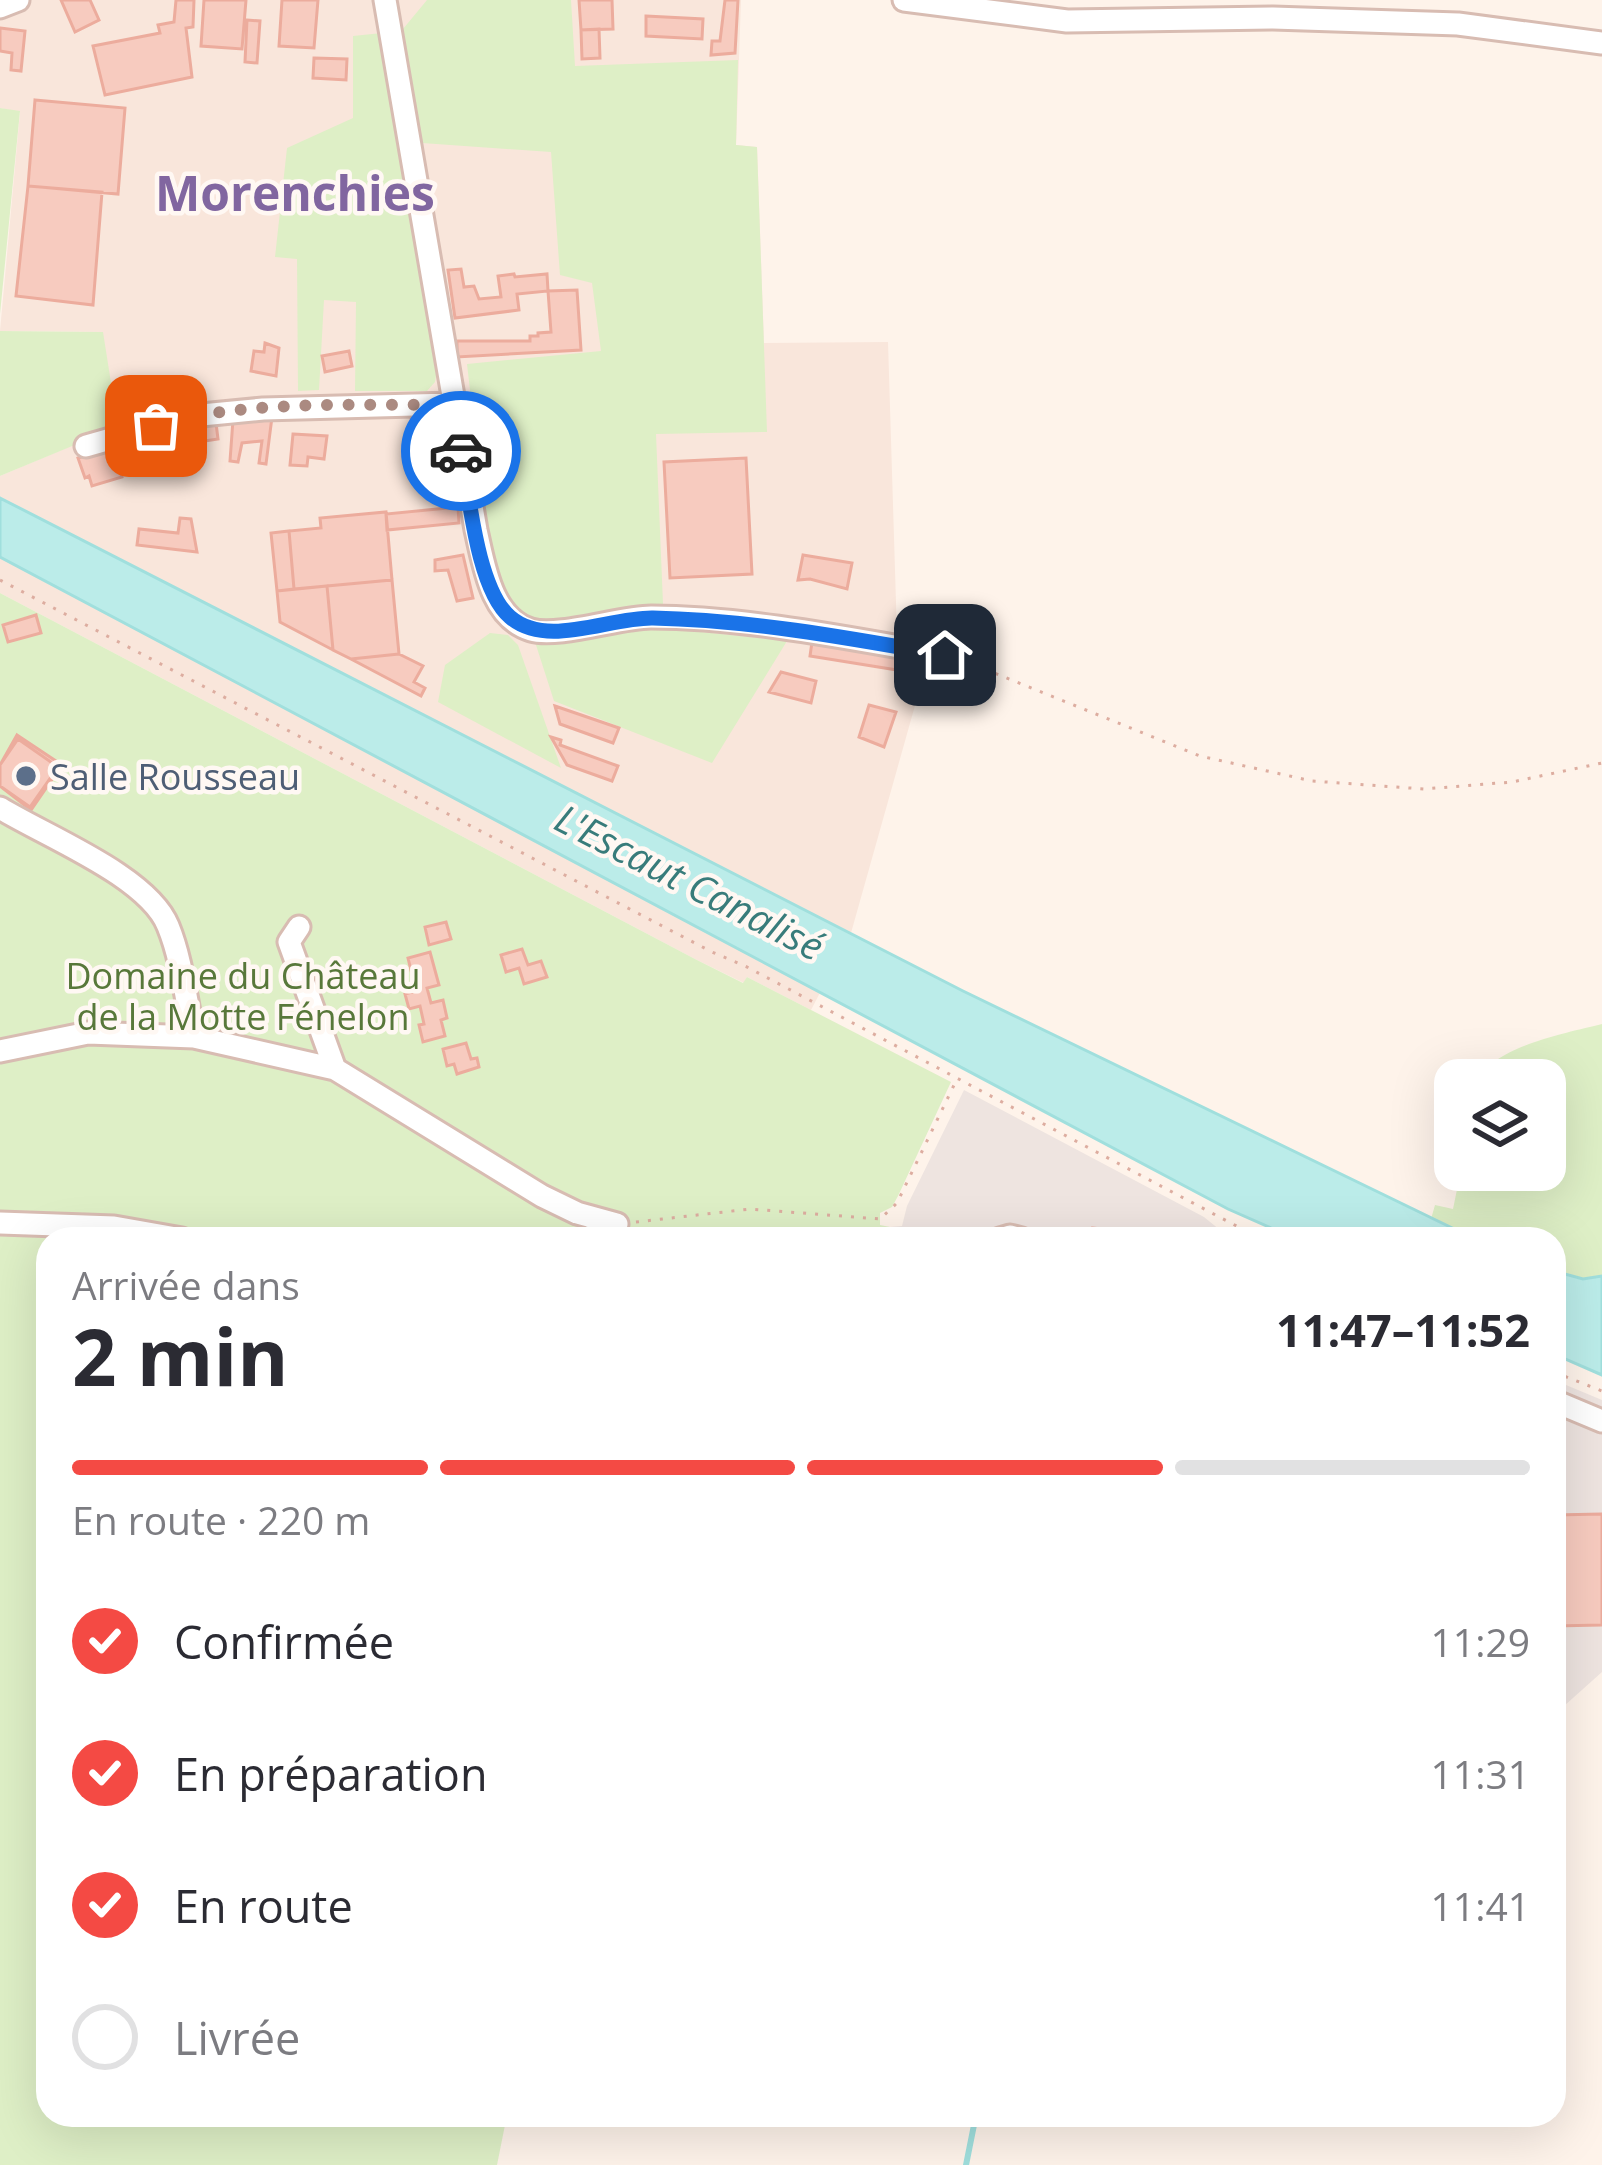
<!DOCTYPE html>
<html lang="fr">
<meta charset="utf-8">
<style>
body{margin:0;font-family:"Open Sans",sans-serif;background:#f2f2f3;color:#2b2b33;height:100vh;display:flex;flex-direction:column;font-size:45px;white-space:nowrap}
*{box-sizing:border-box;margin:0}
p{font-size:39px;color:#7c7c81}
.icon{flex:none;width:66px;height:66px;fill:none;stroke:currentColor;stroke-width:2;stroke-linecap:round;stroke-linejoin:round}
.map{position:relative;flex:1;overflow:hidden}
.side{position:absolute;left:36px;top:1227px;width:1530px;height:900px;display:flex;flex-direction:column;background:#fff;border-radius:36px;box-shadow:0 12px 48px #0002}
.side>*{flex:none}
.fabs{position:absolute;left:1434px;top:1059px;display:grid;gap:24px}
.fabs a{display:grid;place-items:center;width:132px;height:132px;border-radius:24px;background:#fff;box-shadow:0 12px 48px #0002;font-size:60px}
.pin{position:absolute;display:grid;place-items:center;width:102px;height:102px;color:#fff;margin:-51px;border-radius:24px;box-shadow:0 6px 18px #0006}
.courier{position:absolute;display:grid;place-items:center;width:120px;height:120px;margin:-60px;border:9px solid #1a73e8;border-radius:50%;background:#fff;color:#222;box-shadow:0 3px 15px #0007}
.summary em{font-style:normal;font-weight:700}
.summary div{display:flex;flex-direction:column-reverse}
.summary{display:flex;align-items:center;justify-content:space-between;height:204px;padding:0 36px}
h1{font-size:78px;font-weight:700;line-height:90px}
.bar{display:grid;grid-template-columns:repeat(4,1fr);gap:18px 12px;align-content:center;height:144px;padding:0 36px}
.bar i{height:15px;border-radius:9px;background:#e1e1e2}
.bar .selected{background:#f44a44}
.bar p{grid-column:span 4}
ol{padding:0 36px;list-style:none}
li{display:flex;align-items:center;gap:36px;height:132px}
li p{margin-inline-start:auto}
li .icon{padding:12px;border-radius:50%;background:#f44a44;color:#fff;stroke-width:4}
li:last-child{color:#7c7c81}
li i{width:66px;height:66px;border:6px solid #e1e1e2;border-radius:50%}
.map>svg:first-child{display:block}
</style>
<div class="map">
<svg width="1602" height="2165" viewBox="0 0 1602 2165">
<rect width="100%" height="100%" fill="#fef3ea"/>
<!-- residential -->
<path fill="#f9e6db" d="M0,0H741L736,145L757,147L764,343L888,342L897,635L926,640L925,670L851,933L811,1010L747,977L744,983L695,959L0,593V476L118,426L102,332L0,331L20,112L0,108Z"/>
<!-- industrial -->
<path fill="#eee4e0" d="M964,1090L1204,1217L1231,1239H890V1227L902,1226L907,1206Z
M1554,1380L1602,1400V1672L1554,1715Z"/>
<!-- green -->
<path fill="#deefc6" d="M427,0H571L575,66L738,60L736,145L757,147L767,432L656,434L664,628L787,641L712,763L554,701L527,617L501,590L489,555L467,364L601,351L592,283L560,275L551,152L422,143L403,29Z
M382,33L437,370L435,382L427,391H355L356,302L324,300L319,390L298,391L297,259L275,257L287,148L353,118V36Z
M0,108L20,111L0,314Z
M0,331L103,332L118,427L0,476Z
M0,593L695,959L743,983L747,977L951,1082L898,1196L892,1207L880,1213V1225L890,1227V1239H582L584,1234L560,1239H219L109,1220L0,1214Z
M490,633L508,635L518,645L561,768L438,702L445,665Z
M1602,1024V1276L1583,1279L1554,1271V1239H1475L1431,1219L1435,1205L1453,1209L1461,1170H1545V1080H1478C1494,1046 1567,1033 1602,1024Z
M0,1227L160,1239H48V2115H507L497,2165H0Z"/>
<!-- water -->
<path fill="#bbece9" stroke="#a0dfdd" stroke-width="3" d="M0,498L963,991L1475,1239H1296L1228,1209L0,557Z
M1554,1271L1583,1279L1602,1276V1375L1554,1354Z"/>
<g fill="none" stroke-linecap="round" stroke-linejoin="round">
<!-- stream -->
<path stroke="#a0dfdd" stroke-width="6" d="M966,2165L976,2115"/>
</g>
<!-- building -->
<path fill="#f7cbbf" stroke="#ecac9d" stroke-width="3" d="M61,0H90L99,20L75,32Z
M176,0H194L193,27L186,28L192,77L105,95L93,46L160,33L158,25L174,22Z
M204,0H246L242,49L201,46Z
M282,0H318L314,48L279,46Z
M579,0H612L613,29L581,30Z
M725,0H738L735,53L711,55L712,41H720Z
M646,16L703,19L702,39L646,36Z
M247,20L260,21L257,63L245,62Z
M0,28L25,31L21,71L11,70L12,53L0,51Z
M599,29L600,58L582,59L581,30Z
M314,58L347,59L346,80L313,78Z
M35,100L125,108L118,194L28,186Z
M28,186L102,192L93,305L16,296Z
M461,269L464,287L474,286L479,299L501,297L498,276L514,274L515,277L547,274L548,291L517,294L519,310L455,318L448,270Z
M577,290L581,350L457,357V341H530V336H538V333L551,332L548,291Z
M265,343L279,348L276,376L251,371L254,351L264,352Z
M349,351L352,366L325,372L322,356Z
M272,417L266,464L259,463L262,441L242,443L238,462L230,461L233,420Z
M439,417L449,467L422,472L411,418Z
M216,423L218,439L198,442L201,459L190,461L187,444L178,446L175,430Z
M293,434L327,436L324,459L308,457L307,466L290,465Z
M117,446L122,477L92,486L89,476L85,478L78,458Z
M746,458L752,574L670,578L664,462Z
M458,507L459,523L387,530L386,514Z
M386,512L392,580L294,589L289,531L321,528L320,518Z
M180,518L191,519L197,552L137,545L139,529L178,533Z
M289,531L294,589L277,591L271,533Z
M463,555L473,598L457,601L448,570L435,571V560Z
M803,555L852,563L847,589L810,579L798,580Z
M392,580L399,654L351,659L333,650L327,586Z
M327,586L333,650L280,622L277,591Z
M36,615L41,633L8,642L3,625Z
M812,642L901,655L897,670L810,656Z
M399,654L423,666L414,682L425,688L421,696L351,659Z
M781,672L816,681L811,703L769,692Z
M869,705L896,712L884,747L859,737Z
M555,706L619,728L613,743L560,724Z
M17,735L62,765L31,810L0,786L30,807L58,767L18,739L0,765Z
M551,737L561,740L560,745L618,766L612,781L567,765Z
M18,739L58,767L30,807L0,786V765Z
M446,922L451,939L429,945L425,927Z
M522,949L528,965L541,961L547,977L524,984L519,968L506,972L501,955Z
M430,952L439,985L427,988L431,1003L443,1000L447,1018L441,1020L445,1036L423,1042L419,1025L424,1024L420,1006L409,1009L405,994L416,991L408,958Z
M466,1043L471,1059L477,1058L479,1067L457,1074L454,1064L447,1066L443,1049Z
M1092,1228L1141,1233L1146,1239H1080Z
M1602,1514V1625L1554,1626V1515Z"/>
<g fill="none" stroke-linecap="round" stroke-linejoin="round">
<!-- minor casing -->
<g stroke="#d8bcb2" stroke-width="27">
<path id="minor" d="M385,0L476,530C484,565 491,618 531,630C558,638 620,617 651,617C744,617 853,639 945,655
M904,0L1067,21L1273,18L1458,24L1602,43
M0,7L18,0
M86,446L191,416L263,409L452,404
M0,808C45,836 148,876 168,926C182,960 186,1001 194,1037L88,1033L0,1051
M299,927L289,942L335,1069
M194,1037L335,1069L542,1196L577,1213L617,1224
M0,1223L114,1227L182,1239
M585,1239L617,1224
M1000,1239L1010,1236L1022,1239
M1554,1401L1602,1421"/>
</g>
<!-- path -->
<path stroke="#ddada0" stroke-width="3" stroke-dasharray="3 9" stroke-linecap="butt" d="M0,580L712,952L747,967L1261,1239
M962,660L1200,756L1312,781L1424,789L1512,782L1602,763
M636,1222L750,1209L880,1219L897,1203L956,1081
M1554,1372L1602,1391"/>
<!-- minor -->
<use href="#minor" stroke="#fff" stroke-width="21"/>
</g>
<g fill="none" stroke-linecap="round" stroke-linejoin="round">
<!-- done -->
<path stroke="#ab8a81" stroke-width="12" stroke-dasharray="0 21.6" d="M156,426C249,398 355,407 452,404L461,451"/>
<!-- route -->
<path stroke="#1a73e8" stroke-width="15" d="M461,451C469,494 477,589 510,617C547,649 609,617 653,618C750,620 849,638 945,655"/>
</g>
<!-- markers -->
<circle fill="#5c6f8a" stroke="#fff8f3" stroke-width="4.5" cx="26" cy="776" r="12"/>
<g text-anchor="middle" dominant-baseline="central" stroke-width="9" stroke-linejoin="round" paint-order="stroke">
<!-- service labels -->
<g font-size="36" fill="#4e5e75" stroke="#fff8f3" text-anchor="start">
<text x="50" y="776">Salle Rousseau</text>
</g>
<!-- park labels -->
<g font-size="36" fill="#58783a" stroke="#fff8f3">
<text x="243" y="975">Domaine du Château<tspan x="243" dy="41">de la Motte Fénelon</tspan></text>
</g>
<!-- water labels -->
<g font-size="39" font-style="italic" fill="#387c7b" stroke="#fff8f3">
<text transform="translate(690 881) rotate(27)">L'Escaut Canalisé</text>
</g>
<!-- district labels -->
<g font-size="48" font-weight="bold" fill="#8166a0" stroke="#fff8f3">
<text x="295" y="192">Morenchies</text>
</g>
</g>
</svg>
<div class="fabs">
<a><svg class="icon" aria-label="layers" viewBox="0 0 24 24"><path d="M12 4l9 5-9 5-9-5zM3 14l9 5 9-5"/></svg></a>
</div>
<div class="pin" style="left:156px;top:426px;background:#ea580c"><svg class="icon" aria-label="bag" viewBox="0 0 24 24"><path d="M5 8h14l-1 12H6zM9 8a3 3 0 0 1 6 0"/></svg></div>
<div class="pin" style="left:945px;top:655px;background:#1f2937"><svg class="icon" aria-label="home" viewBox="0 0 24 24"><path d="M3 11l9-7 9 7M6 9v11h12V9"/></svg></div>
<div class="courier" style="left:461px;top:451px"><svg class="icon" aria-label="car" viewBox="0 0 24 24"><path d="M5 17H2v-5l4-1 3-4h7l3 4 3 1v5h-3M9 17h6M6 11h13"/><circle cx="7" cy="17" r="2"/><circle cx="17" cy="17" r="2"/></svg></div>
<section class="side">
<div class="summary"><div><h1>2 min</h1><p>Arrivée dans</p></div><em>11:47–11:52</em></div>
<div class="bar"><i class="selected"></i><i class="selected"></i><i class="selected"></i><i></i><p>En route · 220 m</p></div>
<ol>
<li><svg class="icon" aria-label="check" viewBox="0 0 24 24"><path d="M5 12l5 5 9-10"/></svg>Confirmée<p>11:29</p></li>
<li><svg class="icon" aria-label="check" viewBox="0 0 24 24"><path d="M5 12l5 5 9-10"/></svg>En préparation<p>11:31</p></li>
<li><svg class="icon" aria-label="check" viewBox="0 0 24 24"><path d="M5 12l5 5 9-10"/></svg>En route<p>11:41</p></li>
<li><i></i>Livrée</li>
</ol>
</section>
</div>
